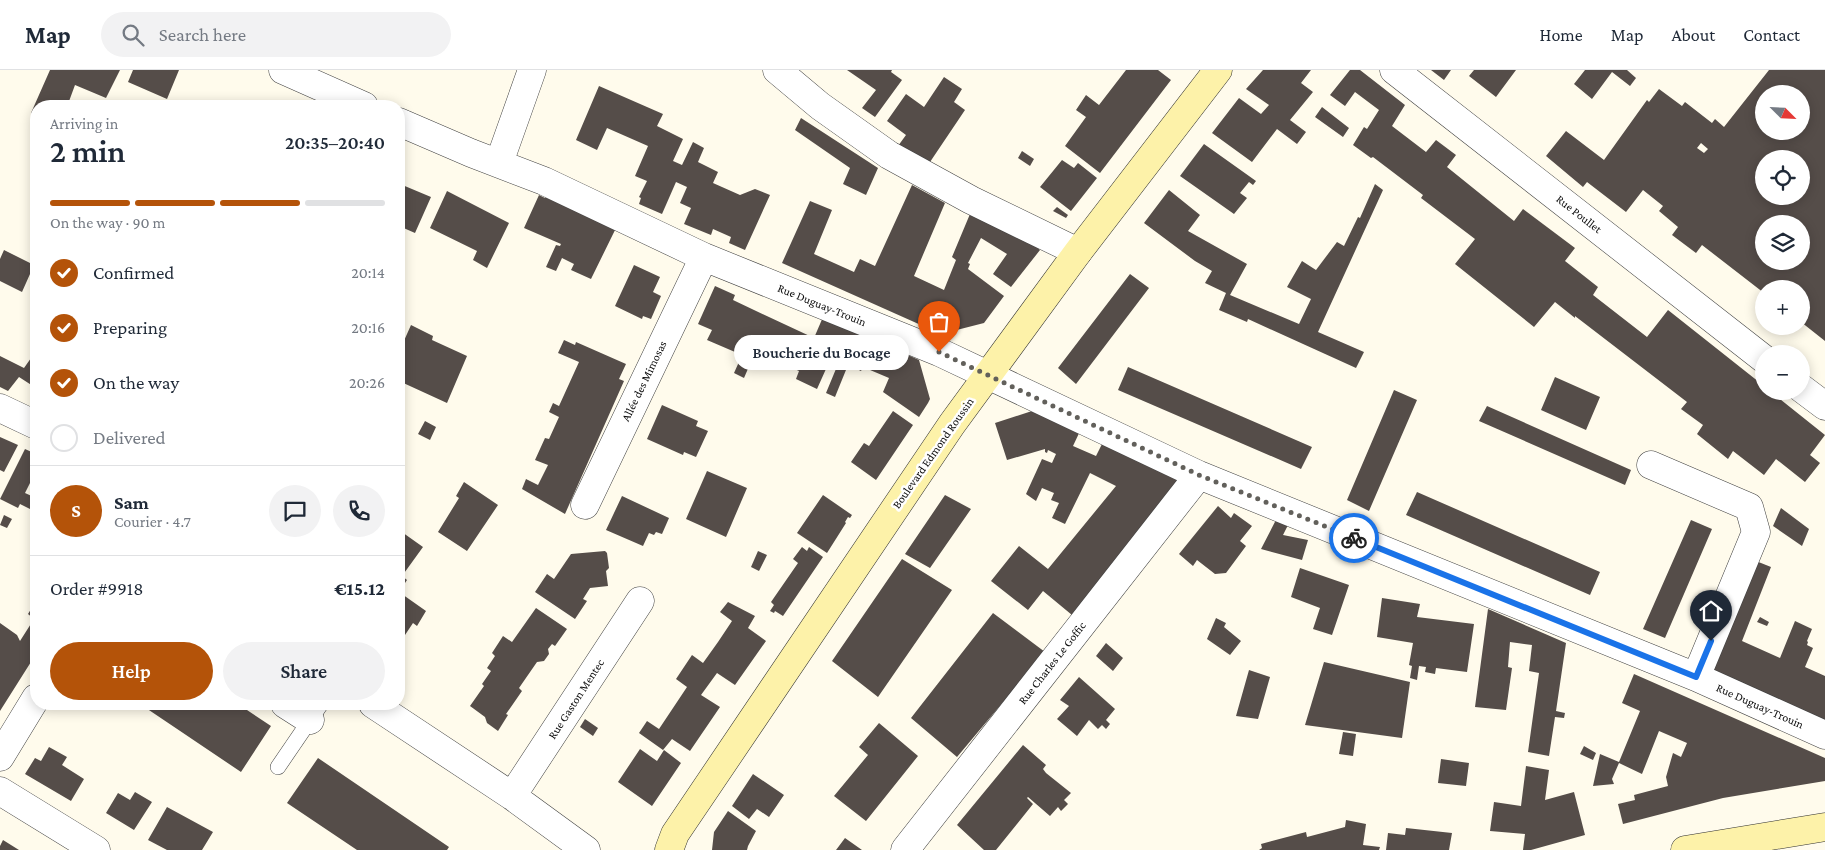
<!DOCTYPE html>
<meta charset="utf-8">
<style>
body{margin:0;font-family:"Crimson Pro",serif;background:#f2f2f3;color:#1f2937;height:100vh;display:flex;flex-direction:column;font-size:19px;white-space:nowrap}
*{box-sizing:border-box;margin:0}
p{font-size:16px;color:#747a83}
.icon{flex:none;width:28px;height:28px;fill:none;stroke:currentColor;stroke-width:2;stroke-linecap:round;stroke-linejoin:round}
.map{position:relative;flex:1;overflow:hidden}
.sheet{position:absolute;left:30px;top:30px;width:375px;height:610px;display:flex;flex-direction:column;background:#fff;border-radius:20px;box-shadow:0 2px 12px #0003}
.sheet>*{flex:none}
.needle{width:32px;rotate:114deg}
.controls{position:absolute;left:1755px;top:15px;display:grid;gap:10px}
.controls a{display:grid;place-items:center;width:55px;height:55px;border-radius:50%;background:#fff;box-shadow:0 2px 12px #0003;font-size:25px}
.pin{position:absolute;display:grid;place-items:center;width:42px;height:42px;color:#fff;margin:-51px -21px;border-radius:50% 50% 50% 0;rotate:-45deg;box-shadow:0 0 5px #0007}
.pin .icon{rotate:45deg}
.courier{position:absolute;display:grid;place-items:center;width:50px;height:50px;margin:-25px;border:4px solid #1a73e8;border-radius:50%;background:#fff;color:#222;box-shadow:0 1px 6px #0007}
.bubble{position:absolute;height:35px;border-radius:18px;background:#fff;box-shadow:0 2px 12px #0003;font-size:16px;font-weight:600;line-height:35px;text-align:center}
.headline em{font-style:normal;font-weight:600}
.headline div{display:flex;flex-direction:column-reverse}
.headline{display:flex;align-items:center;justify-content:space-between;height:85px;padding:0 20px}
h1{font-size:32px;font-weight:600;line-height:38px}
.bar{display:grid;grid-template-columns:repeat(4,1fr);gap:8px 5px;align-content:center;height:60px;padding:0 20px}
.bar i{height:6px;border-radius:4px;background:#e0e1e3}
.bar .selected{background:#b45309}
.bar p{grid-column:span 4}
.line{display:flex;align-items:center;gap:12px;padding:0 20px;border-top:1px solid #e0e1e3}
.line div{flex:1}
.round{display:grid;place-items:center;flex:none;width:52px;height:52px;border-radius:26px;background:#f2f2f3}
ol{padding:0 20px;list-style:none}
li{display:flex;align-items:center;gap:15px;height:55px}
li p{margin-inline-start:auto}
li .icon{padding:5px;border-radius:50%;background:#b45309;color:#fff;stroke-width:4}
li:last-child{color:#747a83}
li i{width:28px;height:28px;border:2px solid #e0e1e3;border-radius:50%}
.primary-button{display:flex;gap:10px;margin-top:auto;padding:10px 20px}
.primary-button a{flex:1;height:58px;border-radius:30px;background:#b45309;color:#fff;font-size:20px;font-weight:600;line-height:58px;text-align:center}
.primary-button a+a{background:#f2f2f3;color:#1f2937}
header{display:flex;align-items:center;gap:30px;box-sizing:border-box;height:70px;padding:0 25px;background:#fff;border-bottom:1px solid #e0e1e3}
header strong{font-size:24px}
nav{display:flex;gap:28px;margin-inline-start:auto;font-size:18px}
.search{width:350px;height:45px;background:#f2f2f3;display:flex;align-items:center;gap:12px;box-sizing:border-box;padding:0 18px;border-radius:28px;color:#747a83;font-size:19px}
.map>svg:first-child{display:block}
</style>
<header>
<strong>Map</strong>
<div class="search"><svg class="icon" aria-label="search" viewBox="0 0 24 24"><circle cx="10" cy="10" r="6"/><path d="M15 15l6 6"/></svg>Search here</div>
<nav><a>Home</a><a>Map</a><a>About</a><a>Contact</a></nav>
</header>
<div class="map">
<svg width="1825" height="780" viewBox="0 0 1825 780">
<rect width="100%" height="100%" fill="#fffbec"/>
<!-- building -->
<path fill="#554d49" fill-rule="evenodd" d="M50,0H120L106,28L75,15L68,34L64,36L57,33L55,36H36V45L31,43Z
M133,0H179L167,29L128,12Z
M847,0H892L891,2L902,10L875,47L862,38L876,20Z
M1126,0H1158L1171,10L1100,103L1065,76L1086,47L1076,40L1086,25L1099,35Z
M1263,0H1311L1301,13L1313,22L1290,50L1306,62L1297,74L1277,59L1252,92L1212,63L1239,28L1261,44L1269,35L1246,19Z
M1350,0H1360L1405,35L1392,56L1426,82L1436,70L1456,85L1447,97L1514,151L1523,139L1575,178L1565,191L1598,217L1593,225L1647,267L1668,240L1764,316V321H1770L1825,365L1810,385L1820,393L1805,412L1776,389L1764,405L1733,381L1728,389L1697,364L1703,355L1681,339L1687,332L1575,246V248L1555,232L1534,257L1455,194L1475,169L1421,128L1423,125L1373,87L1371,88L1353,75L1364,57L1367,59L1379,40L1355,22L1345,36L1330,25Z
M1431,0H1451L1444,10Z
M1474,0H1516L1496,27L1469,6Z
M1585,0H1627L1636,8L1630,16L1612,2L1592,29L1574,14Z
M1769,0H1825V271L1801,252V219H1764V223L1702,175L1696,183L1672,165L1678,157L1659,141L1663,136L1643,120L1626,142L1587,112L1583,117L1546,86L1566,61L1604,90L1647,30L1649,32L1659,19L1682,36L1685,32L1712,53L1715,49L1724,57ZM1764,24H1801V61H1764ZM1701,73L1708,79L1704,83L1697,78ZM1764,89H1801V126H1764ZM1764,154H1801V191H1764Z
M944,7L962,19L954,32L965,40L930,92L898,76L906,65L887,51L906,24L924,37Z
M599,16L663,44L657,56L683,69L673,91L682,95L693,72L704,78L698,92L718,102L713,113L740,125L755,119L770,125L745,180L729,173L731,167L713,159L711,165L684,154L691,138L680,133L687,117L676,112L662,144L639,134L641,128L639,127L647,111L635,106L648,76L607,58L597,80L576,70Z
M1322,37L1349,58L1343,67L1315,47Z
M801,48L878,98L866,125L843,114L850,98L795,60Z
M1204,74L1256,111L1253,115L1249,112L1240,123L1247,128L1234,144L1180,106Z
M1022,81L1034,89L1030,96L1018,88Z
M1062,90L1074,98L1078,93L1097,108L1071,141L1040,117Z
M399,104L404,106L400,114L431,127L415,163L399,156Z
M1375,114L1383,120L1318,262L1364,282L1356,298L1248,249L1247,252L1219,240L1226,223L1205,213L1212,201L1195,191L1144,153L1169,120L1200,145L1188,161L1247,194L1230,225L1299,254L1311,229L1287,217L1302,191L1316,200L1337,172L1344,176L1358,147L1360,148Z
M912,115L945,133L914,206L944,220L956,190L952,187L970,144L1023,166L1040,180L1011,217L993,204L1007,184L981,168L968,193L970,194L968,199L1004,226L984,253L941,264L782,193L810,131L832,140L814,184L854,202L860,189L875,196Z
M447,121L509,153L487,198L473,190L477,181L430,158Z
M539,125L545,128L547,125L617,156L591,209L571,200L574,194L562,188L556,201L546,197L556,175L560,176L561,174L524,158Z
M1057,137L1068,145L1066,148L1053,141Z
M4,180L34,195L22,222L0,211V189Z
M634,195L660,207L653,222L661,226L651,249L643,246L642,249L615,236Z
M1130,204L1149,218L1076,314L1058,298Z
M715,216L735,225L733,230L754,240L814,268L823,247L919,290L930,329L928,333L919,347L883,322L889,308L863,297L861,301L848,295L835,327L826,323L838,294L830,290L817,319L796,309L799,301L760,284L758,289L753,287L744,308L734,303L747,274L740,272L735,282L707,270L712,260L698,254Z
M411,255L433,266L432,270L467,286L447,333L399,311V282Z
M564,270L575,275L576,272L626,294L619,309L624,311L565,444L522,419L526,409L538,415L548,395L535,390L545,368L549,369L559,347L549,342L553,333L559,336L579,292L558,283Z
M36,281V318L19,307L8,321L0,317V286L24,298Z
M1128,297L1312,377L1301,399L1118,320Z
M1555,307L1600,327L1586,360L1541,340Z
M1394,320L1417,330L1369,441L1347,430Z
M662,335L698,351L696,356L708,361L696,387L684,382L683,385L647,369Z
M1487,336L1631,400L1625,415L1479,351Z
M1035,340L1081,359L1073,376L1096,386L1104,370L1179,403L1178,417L1072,545L1043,521L1028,540L991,511L1019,476L1048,499L1116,416L1090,403L1065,454L1052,448L1059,433L1051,430L1054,423L1042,418L1036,431L1026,424L1042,389L1052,393L1056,384L1048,380L1047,383L1045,382V379L1007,390L995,353Z
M893,341L913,355L876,410L851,392L864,373L869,376Z
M425,351L436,357L430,370L418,364Z
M0,367L18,375L4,402L0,400Z
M25,379L36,384V401L25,423L36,428V442L20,434L18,438L0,429Z
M707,401L747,418L726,467L686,449Z
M464,412L498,435L467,481L438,462L459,428L456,426Z
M1417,422L1600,502L1590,525L1406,445Z
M823,425L852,445L850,448L848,447L845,452L846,453L827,483L797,463Z
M945,425L971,439L930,498L905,484Z
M622,426L669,448L662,464L656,462L654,465L649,463L643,476L606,460Z
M1218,436L1231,448L1234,443L1252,456L1240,471L1246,476L1226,503L1215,504L1197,490L1193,496L1179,484Z
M1781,438L1809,459L1802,476L1773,456Z
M4,445L12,449L7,458L0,455Z
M1278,446L1290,451L1283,465L1308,470L1302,490L1261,479Z
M1691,450L1712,459L1665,568L1643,559Z
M399,460L423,477L402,506L407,510L399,522Z
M802,477L807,481L809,477L823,487L783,546L775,541L774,543L770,541L774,535L771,532L798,493L793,489Z
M605,481L607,483L609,498L606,501L608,516L590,518L583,529L587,531L575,549L535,522L547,504L554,509L571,484Z
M758,481L767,485L759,501L751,497Z
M902,489L952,520L878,627L832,591Z
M1756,491L1771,497L1742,571L1780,588L1795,551L1812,559L1807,571L1808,572L1807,575L1813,578L1805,597L1825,606V654L1707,602Z
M1300,498L1349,515L1332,565L1313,559L1320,538L1291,527Z
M399,522L426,541L417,556L413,553L399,574Z
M1382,528L1420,534L1417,547L1474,554L1467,602L1436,598L1435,604L1425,602L1426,597L1419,596L1417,610L1410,608L1412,596L1409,595L1413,573L1377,567Z
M36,531V584L0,641V553L17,565L20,571L34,549L28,544Z
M728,532L755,546L748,558L766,571L735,615L717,603L701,625L720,637L690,681L672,669L663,680L639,663L647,651L659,659L687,617L676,609L692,585L703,593L718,572L732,551L720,542Z
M536,538L567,559L555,576L552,574L548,579L549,584L544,591L537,592L519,618L522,621L506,644L508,645L498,661L487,653L485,647L470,636L484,616L482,614L491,601L487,598L495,586L492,583L503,566L512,572Z
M1488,539L1566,573L1556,641L1565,643L1564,648L1555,647L1549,686L1528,682L1539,603L1529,601L1532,575L1510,572L1508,597L1512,598L1506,640L1475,637Z
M993,543L1045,582L957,687L911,648Z
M1760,547L1769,552L1767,556L1757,552Z
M1216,548L1226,553L1224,557L1241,571L1230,585L1207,569Z
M1106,573L1123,588L1113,601L1096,586Z
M1324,592L1410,612L1402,668L1305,655Z
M1249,600L1270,607L1258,649L1236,646Z
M1634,604L1825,688V711L1723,728L1623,754L1618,734L1635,730L1634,725L1668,716L1666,707L1673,683L1681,687L1687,673L1659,661L1642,704L1619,693L1612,709L1614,714L1593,716L1600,684L1619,692L1640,641L1622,633Z
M1079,607L1115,639L1106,650L1110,654L1106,659L1102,655L1098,659L1089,650L1077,666L1057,649L1069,636L1060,630Z
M140,634H238L271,656L241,702Z
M585,649L598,658L593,666L580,657Z
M879,653L918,686L866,751L834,726L868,685L859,677Z
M1343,662L1356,664L1353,686L1339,684Z
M1023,675L1046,695L1043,699L1046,703L1071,723L1064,730L1068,734L1061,741L1058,737L1050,746L1028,727L1027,728L1033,734L996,780H984L957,755Z
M1584,676L1596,683L1593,690L1580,684Z
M49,677L67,687L62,695L84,709L71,731L25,704L35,688L41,691Z
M640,679L657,691L664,680L681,693L652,736L618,712Z
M318,688L449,777L447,780H357L287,733Z
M1441,689L1469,693L1466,716L1438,713Z
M1526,696L1549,700L1545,730L1574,722L1585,765L1531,780H1523L1525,764L1490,761L1494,732L1521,736Z
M753,704L784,725L769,747L757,739L749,749L732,736Z
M135,722L152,732L134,760L106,743L118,723L130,730Z
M167,737L213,762L202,780H167L148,770Z
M728,741L756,761L748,776L747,780H712L714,762Z
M1346,750L1366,754L1363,775L1380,777L1379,780H1259L1262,778L1261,774L1306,762L1307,767L1345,757Z
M1406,758L1452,763L1449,780H1386L1388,763L1405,765Z
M845,768L862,780H836Z
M3,770L19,780H0V776Z"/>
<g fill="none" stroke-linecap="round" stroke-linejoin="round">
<!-- lane casing -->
<g stroke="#404040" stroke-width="16">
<path id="lane" d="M278,697L321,634"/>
</g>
<!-- street casing -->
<g stroke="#404040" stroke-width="29">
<path id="street" d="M283,0L364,36
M777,0L820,36L889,85L971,130L1078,182
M1394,0L1764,289
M399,52L471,83L544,111L704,187L939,282L1199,405L1696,607L1825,665
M499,93L532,0
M1801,318L1825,336
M0,338L36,355
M1651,395L1749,437L1756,462L1696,607
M585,435L704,187
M285,634L310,650
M373,634L512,726L586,780
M0,687L36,628
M0,721L96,780
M512,726L640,531
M905,780L1199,405"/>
</g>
<!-- secondary casing -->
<g stroke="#2f2f2f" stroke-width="29">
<path id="secondary" d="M669,780L675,764L952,354L1078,182L1218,0
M1685,780L1825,757"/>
</g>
<!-- lane -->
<use href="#lane" stroke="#fff" stroke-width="15"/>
<!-- street -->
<use href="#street" stroke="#fff" stroke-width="28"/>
<!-- secondary -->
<use href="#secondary" stroke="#fdf2a9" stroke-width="28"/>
</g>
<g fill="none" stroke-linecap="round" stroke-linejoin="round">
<!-- done -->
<path stroke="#62605b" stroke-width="5" stroke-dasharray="0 9" d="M939,282L1199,405L1354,468"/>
<!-- route -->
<path stroke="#1a73e8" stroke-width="6" d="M1354,468L1696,607L1711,571"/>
</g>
<g text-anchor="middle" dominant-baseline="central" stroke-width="5" stroke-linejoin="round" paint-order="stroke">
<!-- street labels -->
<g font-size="12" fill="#0d0d0d" stroke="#fff">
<text transform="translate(1579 144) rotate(38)">Rue Poullet</text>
<text transform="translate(822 235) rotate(22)">Rue Duguay-Trouin</text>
<text transform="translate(644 311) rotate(-64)">Allée des Mimosas</text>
<text transform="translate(933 383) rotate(-55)">Boulevard Edmond Roussin</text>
<text transform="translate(1052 593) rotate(-52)">Rue Charles Le Goffic</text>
<text transform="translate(576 629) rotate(-57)">Rue Gaston Mentec</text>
<text transform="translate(1760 636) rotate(24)">Rue Duguay-Trouin</text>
</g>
</g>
</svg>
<div class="controls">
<a><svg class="needle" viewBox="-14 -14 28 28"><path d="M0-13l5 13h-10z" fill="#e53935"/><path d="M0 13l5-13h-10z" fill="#747a83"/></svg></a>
<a><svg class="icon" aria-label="locate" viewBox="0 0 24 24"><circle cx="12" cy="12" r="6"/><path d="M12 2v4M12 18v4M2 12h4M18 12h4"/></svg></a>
<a><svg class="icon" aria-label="layers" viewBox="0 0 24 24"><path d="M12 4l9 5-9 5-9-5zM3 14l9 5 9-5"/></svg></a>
<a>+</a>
<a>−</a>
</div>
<div class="pin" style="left:939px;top:282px;background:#ea580c"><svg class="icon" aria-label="bag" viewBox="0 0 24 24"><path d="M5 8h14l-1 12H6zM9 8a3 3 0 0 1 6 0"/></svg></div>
<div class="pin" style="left:1711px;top:571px;background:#1f2937"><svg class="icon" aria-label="home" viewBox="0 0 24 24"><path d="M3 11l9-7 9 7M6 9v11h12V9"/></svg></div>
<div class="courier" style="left:1354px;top:468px"><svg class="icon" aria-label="bike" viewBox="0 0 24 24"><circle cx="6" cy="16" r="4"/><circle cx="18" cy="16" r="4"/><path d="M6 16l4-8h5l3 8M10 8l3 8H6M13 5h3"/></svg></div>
<div class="bubble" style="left:734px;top:265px;width:175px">Boucherie du Bocage</div>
<section class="sheet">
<div class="headline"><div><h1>2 min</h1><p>Arriving in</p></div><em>20:35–20:40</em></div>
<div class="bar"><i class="selected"></i><i class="selected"></i><i class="selected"></i><i></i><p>On the way · 90 m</p></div>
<ol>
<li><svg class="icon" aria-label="check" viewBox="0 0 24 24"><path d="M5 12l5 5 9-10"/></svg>Confirmed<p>20:14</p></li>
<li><svg class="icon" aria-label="check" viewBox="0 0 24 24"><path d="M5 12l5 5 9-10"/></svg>Preparing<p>20:16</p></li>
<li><svg class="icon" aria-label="check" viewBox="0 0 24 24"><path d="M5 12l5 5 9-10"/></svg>On the way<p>20:26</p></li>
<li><i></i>Delivered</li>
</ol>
<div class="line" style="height:90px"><b class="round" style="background:#b45309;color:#fff">S</b><div><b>Sam</b><p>Courier · 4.7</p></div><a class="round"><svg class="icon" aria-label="chat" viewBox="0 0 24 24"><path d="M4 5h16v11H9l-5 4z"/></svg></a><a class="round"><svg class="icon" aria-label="phone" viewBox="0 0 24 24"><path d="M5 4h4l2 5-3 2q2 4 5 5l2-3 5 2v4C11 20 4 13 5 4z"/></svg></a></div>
<div class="line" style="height:65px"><div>Order #9918</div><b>€15.12</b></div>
<div class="primary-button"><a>Help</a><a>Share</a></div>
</section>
</div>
